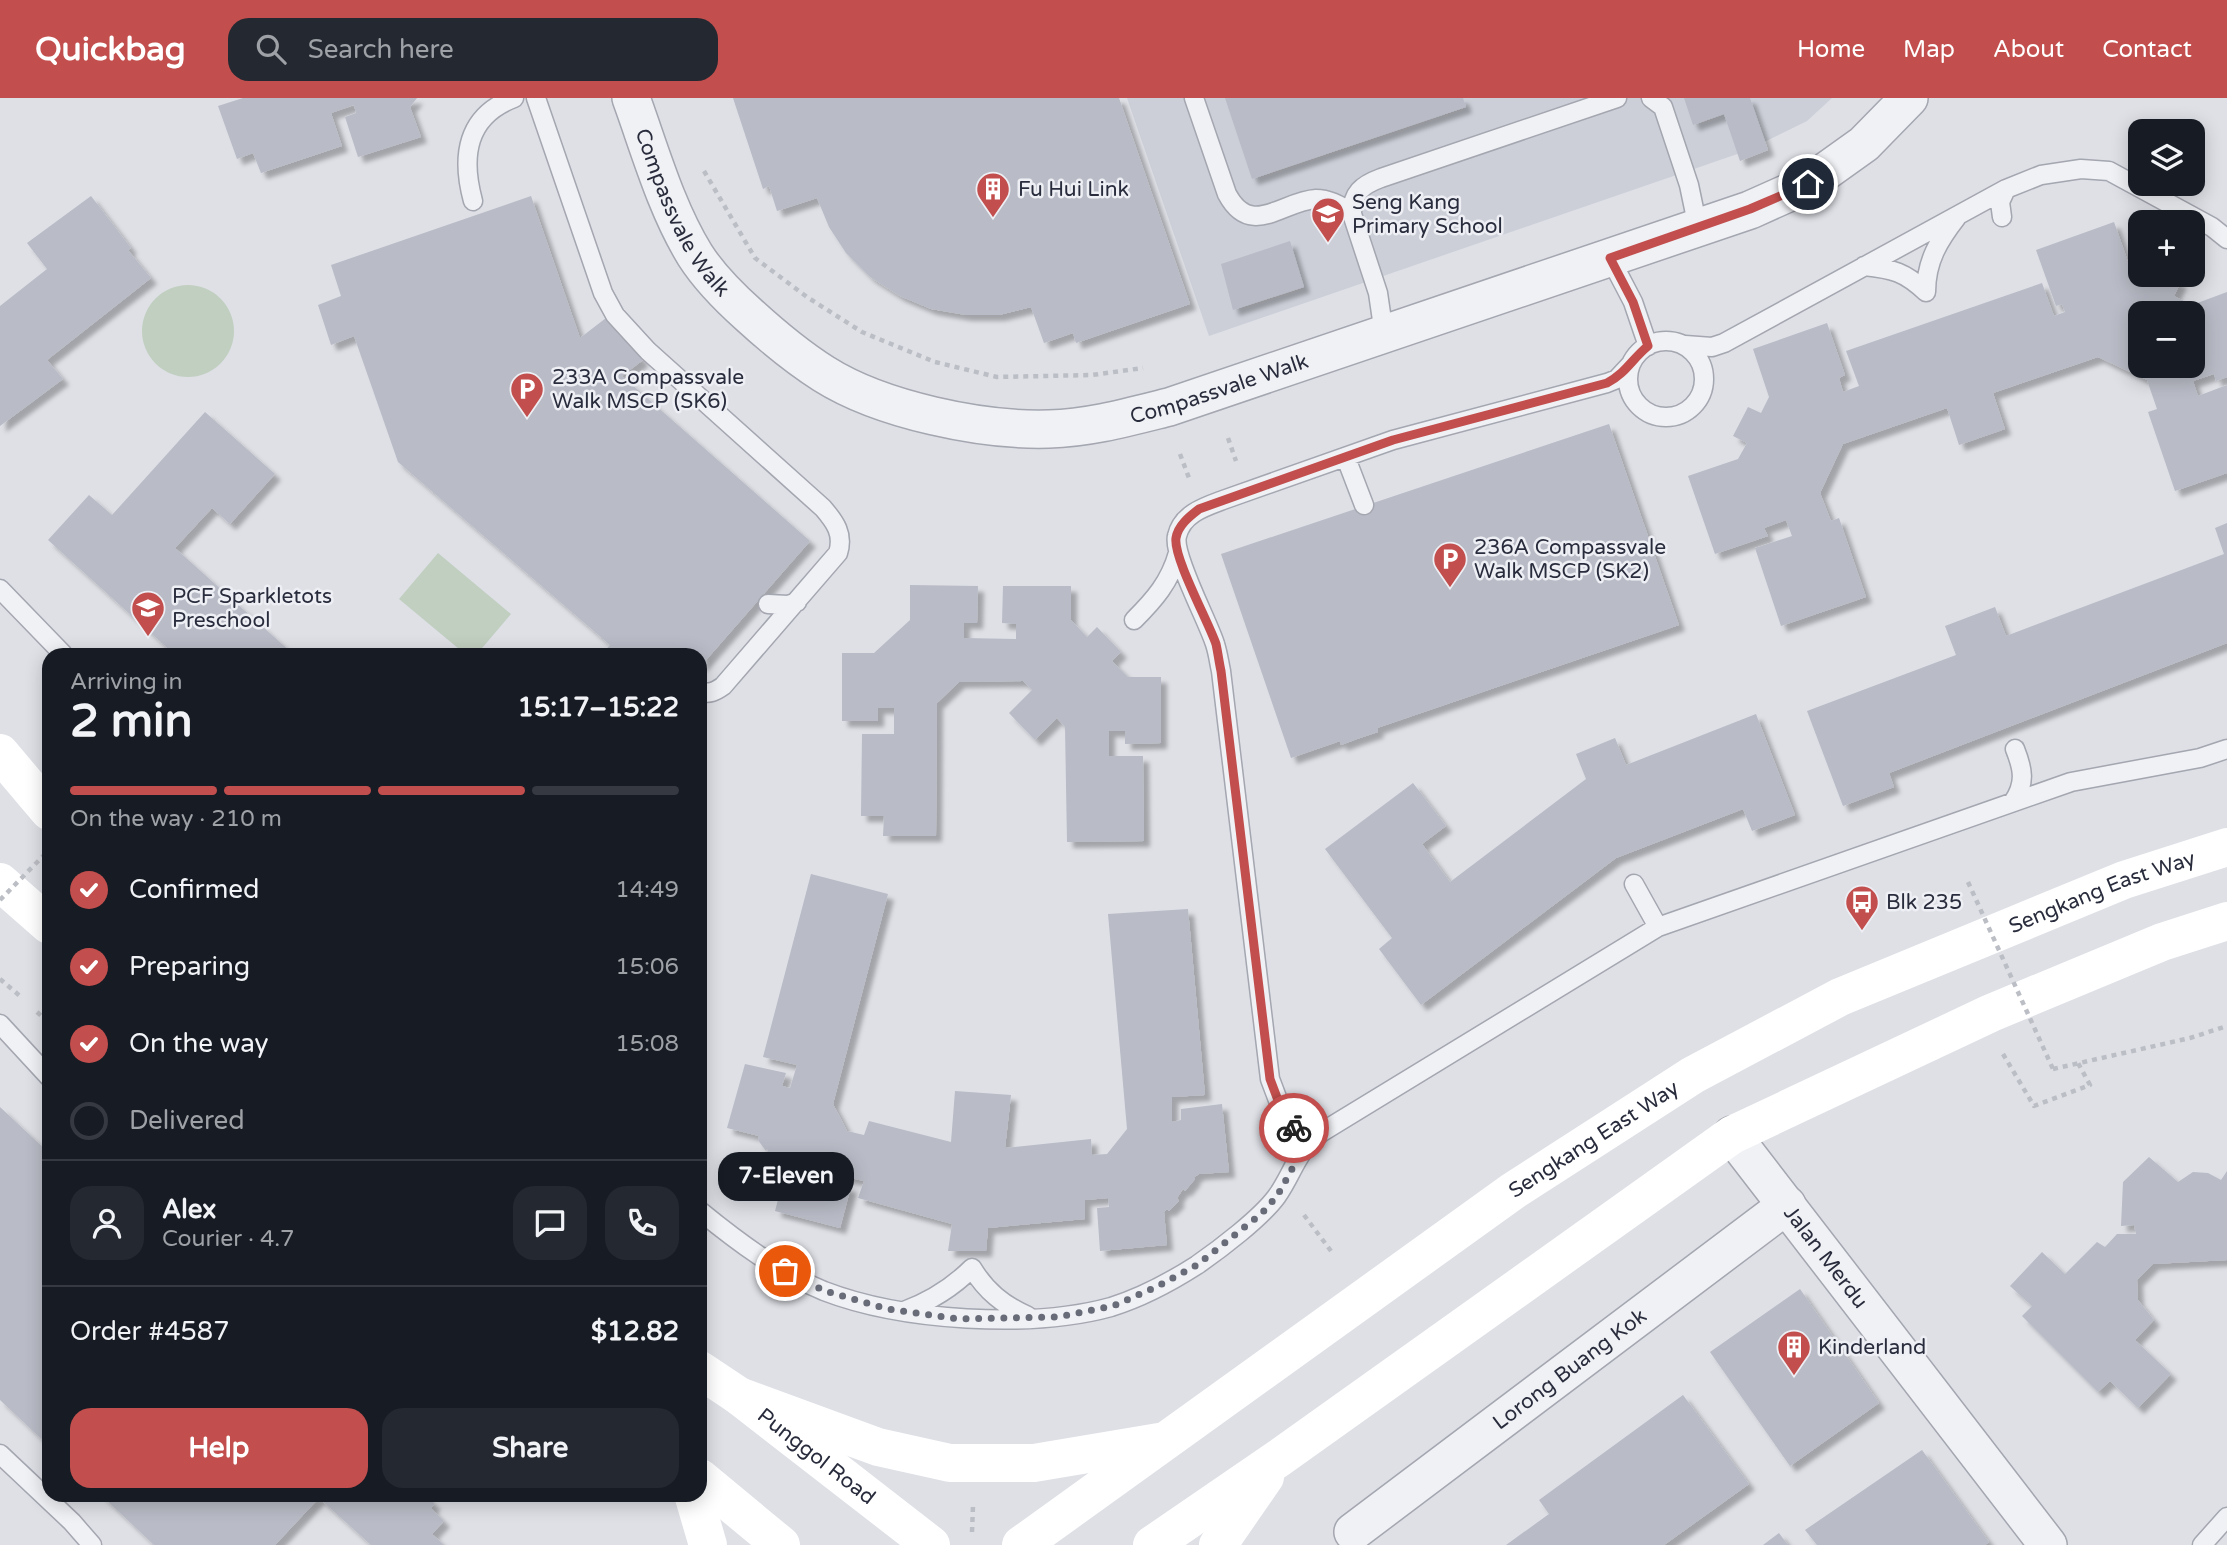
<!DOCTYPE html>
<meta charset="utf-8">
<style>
body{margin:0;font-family:"Varela Round",sans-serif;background:#242831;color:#f1f3f6;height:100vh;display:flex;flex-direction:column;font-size:26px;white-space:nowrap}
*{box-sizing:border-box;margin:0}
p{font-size:23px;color:#9ea1a6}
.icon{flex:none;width:38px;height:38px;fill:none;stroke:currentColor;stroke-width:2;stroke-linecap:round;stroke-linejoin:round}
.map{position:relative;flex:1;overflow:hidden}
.drawer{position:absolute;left:42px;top:550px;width:665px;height:854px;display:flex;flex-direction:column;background:#171b24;border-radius:21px;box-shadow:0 4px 18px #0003}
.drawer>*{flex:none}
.fabs{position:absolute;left:2128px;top:21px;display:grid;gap:14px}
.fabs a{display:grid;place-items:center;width:77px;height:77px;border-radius:14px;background:#171b24;box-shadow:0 4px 18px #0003;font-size:35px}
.pin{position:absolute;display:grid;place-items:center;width:60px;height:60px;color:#fff;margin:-30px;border:4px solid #fff;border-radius:50%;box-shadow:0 2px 7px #0007}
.courier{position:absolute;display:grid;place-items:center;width:70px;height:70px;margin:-35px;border:5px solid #c24f4d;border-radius:50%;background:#fff;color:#222;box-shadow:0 2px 9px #0007}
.bubble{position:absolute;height:49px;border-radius:21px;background:#171b24;box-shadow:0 4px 18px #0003;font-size:23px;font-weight:700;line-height:49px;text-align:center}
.head em{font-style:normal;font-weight:700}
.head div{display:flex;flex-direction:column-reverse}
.head{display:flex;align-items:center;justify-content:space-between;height:119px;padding:0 28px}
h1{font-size:46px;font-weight:700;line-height:52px}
.bar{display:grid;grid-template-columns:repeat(4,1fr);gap:10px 7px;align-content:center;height:84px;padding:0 28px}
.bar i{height:9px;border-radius:5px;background:#363941}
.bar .selected{background:#c24f4d}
.bar p{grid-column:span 4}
.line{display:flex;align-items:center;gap:18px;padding:0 28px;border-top:2px solid #363941}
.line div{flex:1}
.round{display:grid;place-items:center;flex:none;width:74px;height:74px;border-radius:21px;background:#242831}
ol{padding:0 28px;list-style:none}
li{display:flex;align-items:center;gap:21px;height:77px}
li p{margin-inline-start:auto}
li .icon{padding:7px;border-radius:50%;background:#c24f4d;color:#fff;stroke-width:4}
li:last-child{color:#9ea1a6}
li i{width:38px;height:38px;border:4px solid #363941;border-radius:50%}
.primary-button{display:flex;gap:14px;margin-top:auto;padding:14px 28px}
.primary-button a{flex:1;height:80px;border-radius:21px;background:#c24f4d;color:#fff;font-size:28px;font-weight:700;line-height:80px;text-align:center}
.primary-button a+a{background:#242831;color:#f1f3f6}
header{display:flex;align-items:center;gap:42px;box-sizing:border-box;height:98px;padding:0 35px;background:#c24f4d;color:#fff}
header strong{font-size:33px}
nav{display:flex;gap:38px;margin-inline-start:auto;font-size:24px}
.search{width:490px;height:63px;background:#242831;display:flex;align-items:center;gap:18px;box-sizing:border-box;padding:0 24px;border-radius:21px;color:#9ea1a6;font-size:26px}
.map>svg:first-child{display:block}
</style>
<header>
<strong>Quickbag</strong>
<div class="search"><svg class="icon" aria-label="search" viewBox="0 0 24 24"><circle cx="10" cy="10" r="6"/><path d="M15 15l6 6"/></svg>Search here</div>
<nav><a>Home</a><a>Map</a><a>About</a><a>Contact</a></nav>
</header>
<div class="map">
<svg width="2227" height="1447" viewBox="0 0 2227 1447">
<defs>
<filter id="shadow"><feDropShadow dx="6" dy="6" stdDeviation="2" flood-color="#0004"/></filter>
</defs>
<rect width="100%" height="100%" fill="#dee0e6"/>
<!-- built -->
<path fill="#cccfd8" d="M1127,0H1832L1807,23L1746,53L1209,238Z"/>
<!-- green -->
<path fill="#c1cfc0" d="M142 233a46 46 0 1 1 92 0a46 46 0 1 1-92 0Z
M438,455L511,516L477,556H465L399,501Z"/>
<!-- building -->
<path fill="#b9bbc6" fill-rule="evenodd" filter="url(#shadow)" d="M243,0H417L410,9L421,39L358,59L345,19L356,15L354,7L331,15L342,48L261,75L253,55L237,61L218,8Z
M733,0H1119L1190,206L1076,245L1073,235L1044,245L1031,209L999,217H966L931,211L900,198L870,179L846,155L829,129L817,100L777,113L769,88L763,91Z
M1225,0H1463L1466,9L1252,81Z
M1684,0H1750L1768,52L1740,63L1724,16L1693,27Z
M91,98L131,150L128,152L151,180L47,262L63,281L0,328V208L47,171L27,145Z
M531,98L580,240L606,220L643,262L622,278L810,443L700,569V556H602L610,547L398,364L354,238L331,247L318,207L341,198L331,167Z
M2114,124L2133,178L2149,185L2152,177H2165L2181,184L2174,198L2192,207L2227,194V279L2216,283L2214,276L2193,283L2198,298L2227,287V375L2175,393L2148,314L2157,311L2147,282L2098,259L1993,295L2005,331L1959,347L1947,310L1843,346L1820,395L1831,423L1839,420L1866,499L1781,528L1755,450L1792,438L1786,422L1764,430L1768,438L1715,456L1688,378L1738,361L1747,345L1733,338L1748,309L1761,315L1769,299L1753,251L1827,225L1845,277L1839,280L1843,294L1859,288L1846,253L2042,185L2054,218L2065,214L2062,206L2056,208L2036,152ZM2140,215H2193V268H2140Z
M1290,143L1304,189L1233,212L1221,166Z
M205,314L275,376L230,426L212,410L175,450L293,556H174L48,442L89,397L112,417Z
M1609,326L1679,527L1377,630L1378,634L1357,641L1341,647L1340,643L1291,660L1221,456Z
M2227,425V545L1889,675L1894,689L1843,708L1807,613L1956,557L1945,528L1995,509L2006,538L2224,456L2215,430Z
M910,487L978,488L977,525H964V540L1016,541V526L1002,525L1003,488H1071V522L1087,539L1097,529L1121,554L1112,563L1128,579H1161V645L1125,646V633H1109V658H1143L1144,743L1067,744L1065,629L1057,620L1035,642L1009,615L1032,592L1023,583L959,584L937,605L936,738H883L884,718H861L862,636H894V610H878V623H842V555H874L910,522Z
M1756,616L1795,717L1752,733L1743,711L1616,760L1421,907L1379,851L1392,840L1325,751L1413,685L1446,728L1422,746L1450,784L1586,681L1576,656L1615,640L1626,667Z
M811,776L888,796L833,1006L847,1033L864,1037L869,1023L951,1044L955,993L1011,997L1005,1050L1091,1041L1092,1057L1107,1056L1127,1031L1108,816L1188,811L1205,997L1172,999V1024L1181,1022V1011L1222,1006L1229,1074L1199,1076L1193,1080L1195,1081L1185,1093L1183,1091L1177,1100L1179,1103L1169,1113L1167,1111L1164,1114L1167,1147L1100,1153L1097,1110L1109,1109L1108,1100L1085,1102V1121L988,1130L986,1153H948L952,1126L858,1100L864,1083L841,1078L838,1085L851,1089L840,1130L775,1113L784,1079L781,1074L779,1076L767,1051L766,1053L758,1042L759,1038L727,1030L745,966L786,975L782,988L790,990L797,967L763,959Z
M0,1009L49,1055V1348L0,1302Z
M2149,1059L2178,1084L2193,1074L2208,1075L2221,1082L2227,1073V1162L2153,1166L2137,1182L2138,1202L2154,1222L2135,1242L2171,1276L2138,1310L2110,1283L2098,1294L2022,1218L2032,1208L2010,1188L2042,1154L2065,1176L2097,1144L2105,1149L2117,1136H2136L2134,1127L2121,1128L2123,1084Z
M1800,1191L1879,1305L1790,1368L1710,1254Z
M1683,1297L1749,1386L1664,1447H1506L1549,1416L1539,1402Z
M1922,1352L1989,1444L1985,1447H1817L1805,1432Z
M100,1396H424L435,1406L431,1410L444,1423L432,1436L442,1445V1447H371L319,1400L275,1447H154Z
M1779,1435L1788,1447H1763Z"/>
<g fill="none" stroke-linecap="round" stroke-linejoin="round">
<!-- service casing -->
<g stroke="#a4a6b0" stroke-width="21">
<path id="service" d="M536,0L603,195L615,217L648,253L823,410C835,424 844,436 838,455L723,588C716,593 709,597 700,593
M1194,0L1227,96C1251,141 1282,103 1316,101C1329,101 1342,108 1352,116
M1651,0L1663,9L1689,87L1698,130
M473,103C461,59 466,18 514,0
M2002,119L2000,104L2006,91
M1610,160L1633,204L1648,248
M1864,168C1893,171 1905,174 1926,194
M1926,194C1926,163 1939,142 1957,119
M1384,236L1378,195L1352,116C1352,95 1362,87 1381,80L1617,0
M1628 281a38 38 0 1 1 76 0a38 38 0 1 1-76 0Z
M1685,247L1712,249L1724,245L2006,91L2041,77L2081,71L2109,73L2212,129L2227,141
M1346,360L1364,407
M0,491L63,556
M768,506L788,507L797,504
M1134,522C1154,502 1170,484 1178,455
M2013,704C2026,685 2023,671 2015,651
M1634,786L1658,829
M0,926L49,979
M1306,1046L1284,1018L1270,981L1221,573C1219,564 1218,555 1215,546C1208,523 1172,457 1177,438C1182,416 1204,409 1223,402L1393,342L1607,285L1617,281L1631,266
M700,1113C738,1144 778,1174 824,1193C902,1223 1031,1231 1111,1209C1140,1200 1172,1183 1197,1167C1220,1151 1261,1120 1277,1098C1295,1072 1295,1055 1322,1034L1658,829L2071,684L2200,660L2227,651
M904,1213C931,1203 952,1190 972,1170C986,1193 1003,1207 1028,1218
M0,1356L72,1424L92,1447
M2202,1447L2227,1419"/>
</g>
<!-- minor casing -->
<g stroke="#a4a6b0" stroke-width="40">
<g id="minor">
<path id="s1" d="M631,0C650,52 666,110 695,157C709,179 730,200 749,217C772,238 797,259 824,276C881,312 982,333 1049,331C1090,330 1129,319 1169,309L1750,112L1808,86L1864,46L1909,0"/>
<path id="s2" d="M1732,1037L2048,1447"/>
<path id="s3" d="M1353,1434L1787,1107"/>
</g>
</g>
<!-- path -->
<path stroke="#bcbec5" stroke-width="4.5" stroke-dasharray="5 5" stroke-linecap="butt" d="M704,73L755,160L807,199L862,234L935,264L997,279L1092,277L1143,270
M1228,340L1236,363
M1180,356L1189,380
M0,881L20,898
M37,914L49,925
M2003,956L2034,1008L2090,987L2078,965
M2053,971L2190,940L2227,928
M1304,1117L1334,1157
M972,1434L973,1408"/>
<!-- service -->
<use href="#service" stroke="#f0f1f5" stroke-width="18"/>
<!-- minor -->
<use href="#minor" stroke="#f0f1f5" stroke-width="37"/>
<!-- secondary -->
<g stroke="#fff" stroke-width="38">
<path d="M0,655L49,713"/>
<path d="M0,784L49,827"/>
<path id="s4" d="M700,1272L739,1298L931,1447"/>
<path d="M739,1298L878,1349L950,1365H1034L1159,1344"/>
<path d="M700,1380L781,1447"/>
<path d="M693,1396L708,1447"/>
<path id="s5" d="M1021,1447L1513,1093L1693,977L1840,899L2124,782L2227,749"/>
<path d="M1152,1447L1279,1360L1732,1037L1991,915L2162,844L2227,823"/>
<path d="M1218,1447L1265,1379"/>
</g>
<!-- path-bridge -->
<path stroke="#bcbec5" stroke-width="4.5" stroke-dasharray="5 5" stroke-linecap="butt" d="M1968,784L2053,971
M0,802L49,752"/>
</g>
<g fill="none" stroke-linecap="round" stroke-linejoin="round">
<!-- done -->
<path stroke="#686b78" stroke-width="7" stroke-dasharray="0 12.6" d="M785,1173L825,1193L888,1211L959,1221L1058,1219L1113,1208L1156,1189L1197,1167L1261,1116L1277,1098L1306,1046L1294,1030"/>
<!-- route -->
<path stroke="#c24f4d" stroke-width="9" d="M1294,1030L1284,1018L1270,981L1221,573C1219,564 1218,555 1216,546C1208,523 1173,459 1176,440C1178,427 1190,418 1199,411L1393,342L1607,285C1625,276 1633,260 1648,248L1633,204L1610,160L1750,111L1808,86"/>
</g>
<!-- icons -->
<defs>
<g id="building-pin" transform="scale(1.75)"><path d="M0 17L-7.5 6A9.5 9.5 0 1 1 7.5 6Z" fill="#c24f4d" stroke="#edeff4"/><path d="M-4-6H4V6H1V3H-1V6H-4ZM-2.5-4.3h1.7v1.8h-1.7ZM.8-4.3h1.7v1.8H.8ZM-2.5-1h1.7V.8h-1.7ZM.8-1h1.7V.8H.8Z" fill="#fff"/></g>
<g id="school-pin" transform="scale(1.75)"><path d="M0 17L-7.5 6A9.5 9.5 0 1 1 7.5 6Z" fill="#c24f4d" stroke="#edeff4"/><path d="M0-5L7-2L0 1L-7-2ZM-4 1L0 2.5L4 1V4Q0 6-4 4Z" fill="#fff"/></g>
<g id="parking-pin" transform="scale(1.75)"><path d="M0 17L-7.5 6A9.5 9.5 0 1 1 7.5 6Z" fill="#c24f4d" stroke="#edeff4"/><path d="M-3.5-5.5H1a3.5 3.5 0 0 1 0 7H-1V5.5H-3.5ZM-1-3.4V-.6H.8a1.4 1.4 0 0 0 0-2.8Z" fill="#fff"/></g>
<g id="bus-pin" transform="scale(1.75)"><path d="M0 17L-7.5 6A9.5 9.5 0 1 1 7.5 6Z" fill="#c24f4d" stroke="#edeff4"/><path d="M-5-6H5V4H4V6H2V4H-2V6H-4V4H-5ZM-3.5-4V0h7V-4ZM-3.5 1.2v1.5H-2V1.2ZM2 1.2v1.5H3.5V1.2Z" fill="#fff"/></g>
</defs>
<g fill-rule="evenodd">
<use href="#building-pin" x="993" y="91"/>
<use href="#school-pin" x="1328" y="116"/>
<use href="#parking-pin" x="527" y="291"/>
<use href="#parking-pin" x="1450" y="461"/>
<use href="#school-pin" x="148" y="510"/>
<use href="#bus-pin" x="1862" y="804"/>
<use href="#building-pin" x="1794" y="1249"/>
</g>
<g text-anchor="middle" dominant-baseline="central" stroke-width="5" stroke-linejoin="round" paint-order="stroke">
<!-- poi labels -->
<g font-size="21" fill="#292c3c" stroke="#edeff4" text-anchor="start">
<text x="1018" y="91">Fu Hui Link</text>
<text x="1352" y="104">Seng Kang<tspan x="1352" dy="24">Primary School</tspan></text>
<text x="552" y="279">233A Compassvale<tspan x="552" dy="24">Walk MSCP (SK6)</tspan></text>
<text x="1474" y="449">236A Compassvale<tspan x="1474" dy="24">Walk MSCP (SK2)</tspan></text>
<text x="172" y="498">PCF Sparkletots<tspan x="172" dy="24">Preschool</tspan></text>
<text x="1886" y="804">Blk 235</text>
<text x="1818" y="1249">Kinderland</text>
</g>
<!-- street labels -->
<g font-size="21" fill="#292c3c" stroke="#edeff4">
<text stroke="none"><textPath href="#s1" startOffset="126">Compassvale Walk</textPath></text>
<text stroke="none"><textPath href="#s1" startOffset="756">Compassvale Walk</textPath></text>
<text stroke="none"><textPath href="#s5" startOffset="1269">Sengkang East Way</textPath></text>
<text stroke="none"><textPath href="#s5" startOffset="702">Sengkang East Way</textPath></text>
<text stroke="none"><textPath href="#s2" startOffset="154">Jalan Merdu</textPath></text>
<text stroke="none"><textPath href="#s3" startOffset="271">Lorong Buang Kok</textPath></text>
<text stroke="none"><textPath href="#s4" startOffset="145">Punggol Road</textPath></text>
</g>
</g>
</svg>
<div class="fabs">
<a><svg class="icon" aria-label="layers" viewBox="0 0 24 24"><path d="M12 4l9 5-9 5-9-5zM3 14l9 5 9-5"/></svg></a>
<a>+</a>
<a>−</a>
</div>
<div class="pin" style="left:785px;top:1173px;background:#ea580c"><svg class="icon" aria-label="bag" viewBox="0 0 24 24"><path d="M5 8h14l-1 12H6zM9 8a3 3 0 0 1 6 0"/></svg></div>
<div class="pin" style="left:1808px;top:86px;background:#1f2937"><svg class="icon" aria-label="home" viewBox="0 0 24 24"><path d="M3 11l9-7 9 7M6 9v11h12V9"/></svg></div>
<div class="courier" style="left:1294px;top:1030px"><svg class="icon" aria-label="bike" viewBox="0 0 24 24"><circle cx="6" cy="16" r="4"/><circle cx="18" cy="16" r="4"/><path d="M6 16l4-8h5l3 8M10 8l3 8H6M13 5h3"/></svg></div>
<div class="bubble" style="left:718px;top:1054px;width:136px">7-Eleven</div>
<section class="drawer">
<div class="head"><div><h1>2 min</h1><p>Arriving in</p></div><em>15:17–15:22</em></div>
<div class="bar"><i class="selected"></i><i class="selected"></i><i class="selected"></i><i></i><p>On the way · 210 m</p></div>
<ol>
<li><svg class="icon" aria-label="check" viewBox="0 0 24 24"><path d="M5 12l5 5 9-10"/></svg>Confirmed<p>14:49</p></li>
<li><svg class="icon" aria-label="check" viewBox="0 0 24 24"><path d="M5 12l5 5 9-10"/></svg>Preparing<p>15:06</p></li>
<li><svg class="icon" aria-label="check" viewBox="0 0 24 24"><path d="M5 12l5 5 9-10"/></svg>On the way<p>15:08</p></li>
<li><i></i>Delivered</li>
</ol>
<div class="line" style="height:126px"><a class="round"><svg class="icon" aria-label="person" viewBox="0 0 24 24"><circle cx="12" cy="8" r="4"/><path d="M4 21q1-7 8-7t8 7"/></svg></a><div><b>Alex</b><p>Courier · 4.7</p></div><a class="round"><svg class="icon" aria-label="chat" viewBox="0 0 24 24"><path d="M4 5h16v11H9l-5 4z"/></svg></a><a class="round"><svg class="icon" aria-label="phone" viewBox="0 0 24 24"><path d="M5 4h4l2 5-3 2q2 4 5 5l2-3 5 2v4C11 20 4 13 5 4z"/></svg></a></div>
<div class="line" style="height:91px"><div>Order #4587</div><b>$12.82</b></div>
<div class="primary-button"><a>Help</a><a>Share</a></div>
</section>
</div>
